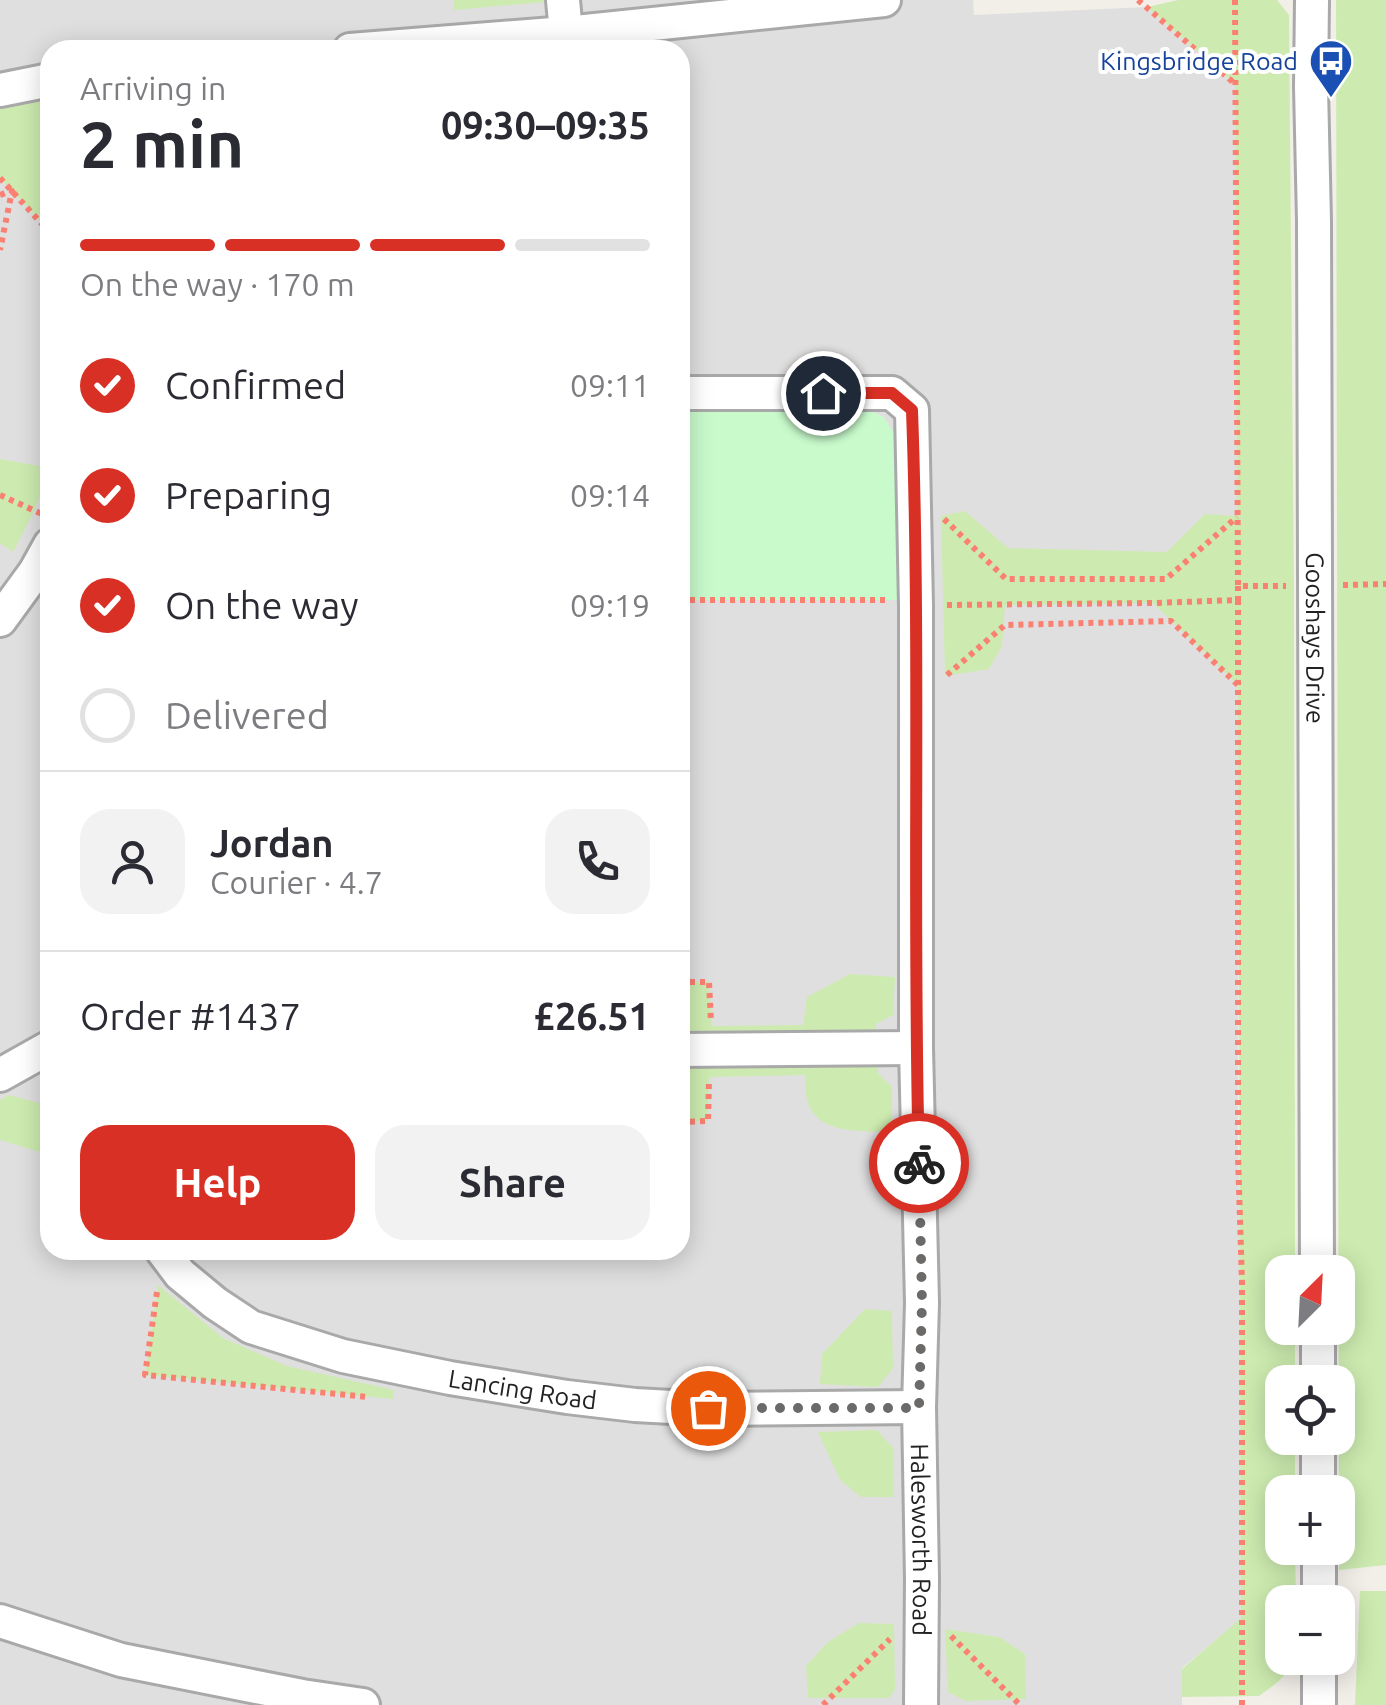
<!DOCTYPE html>
<meta charset="utf-8">
<style>
body{margin:0;font-family:Ubuntu,sans-serif;background:#f2f2f3;color:#2b2b33;height:100vh;display:flex;flex-direction:column;font-size:38px;white-space:nowrap}
*{box-sizing:border-box;margin:0}
p{font-size:32px;color:#7c7c81}
.icon{flex:none;width:55px;height:55px;fill:none;stroke:currentColor;stroke-width:2;stroke-linecap:round;stroke-linejoin:round}
.map{position:relative;flex:1;overflow:hidden}
.side{position:absolute;left:40px;top:40px;width:650px;height:1220px;display:flex;flex-direction:column;background:#fff;border-radius:30px;box-shadow:0 5px 25px #0003}
.side>*{flex:none}
.needle{width:65px;rotate:24deg}
.fabs{position:absolute;left:1265px;top:1255px;display:grid;gap:20px}
.fabs a{display:grid;place-items:center;width:90px;height:90px;border-radius:20px;background:#fff;box-shadow:0 5px 25px #0003;font-size:50px}
.pin{position:absolute;display:grid;place-items:center;width:85px;height:85px;color:#fff;margin:-42px;border:5px solid #fff;border-radius:50%;box-shadow:0 2px 10px #0007}
.courier{position:absolute;display:grid;place-items:center;width:100px;height:100px;margin:-50px;border:8px solid #d93025;border-radius:50%;background:#fff;color:#222;box-shadow:0 2px 12px #0007}
.overview em{font-style:normal;font-weight:700}
.overview div{display:flex;flex-direction:column-reverse}
.overview{display:flex;align-items:center;justify-content:space-between;height:170px;padding:0 40px}
h1{font-size:65px;font-weight:700;line-height:75px}
.bar{display:grid;grid-template-columns:repeat(4,1fr);gap:15px 10px;align-content:center;height:120px;padding:0 40px}
.bar i{height:12px;border-radius:8px;background:#e1e1e2}
.bar .current{background:#d93025}
.bar p{grid-column:span 4}
.line{display:flex;align-items:center;gap:25px;padding:0 40px;border-top:2px solid #e1e1e2}
.line div{flex:1}
.round{display:grid;place-items:center;flex:none;width:105px;height:105px;border-radius:30px;background:#f2f2f3}
ol{padding:0 40px;list-style:none}
li{display:flex;align-items:center;gap:30px;height:110px}
li p{margin-inline-start:auto}
li .icon{padding:10px;border-radius:50%;background:#d93025;color:#fff;stroke-width:4}
li:last-child{color:#7c7c81}
li i{width:55px;height:55px;border:5px solid #e1e1e2;border-radius:50%}
.cta{display:flex;gap:20px;margin-top:auto;padding:20px 40px}
.cta a{flex:1;height:115px;border-radius:30px;background:#d93025;color:#fff;font-size:40px;font-weight:700;line-height:115px;text-align:center}
.cta a+a{background:#f2f2f3;color:#2b2b33}
.map>svg:first-child{display:block}
</style>
<div class="map">
<svg width="1386" height="1705" viewBox="0 0 1386 1705">
<rect width="100%" height="100%" fill="#f2efe9"/>
<!-- residential -->
<path fill="#e0dfdf" fill-rule="evenodd" d="M0,0H973L974,15L1147,7L1235,84L1239,720L1238,1140L1242,1282L1241,1619L1182,1668V1705H0ZM50,50H680V1250H50Z"/>
<!-- grass -->
<path fill="#cdebb0" d="M454,0H545V2L454,10Z
M1178,0H1277L1289,15L1294,586L1295,1272H1282V1328H1295V1382H1282V1438H1295V1492H1282V1548H1295L1296,1602H1282V1658H1296V1672H1287L1278,1682L1259,1696L1182,1697V1669L1241,1618L1238,685L1153,603L1005,605L1002,646L989,669L945,676L941,516L965,511L1008,548L1167,552L1205,514L1237,516L1235,84L1147,7Z
M1336,0H1386V1565L1339,1570Z
M646,38V50H511Z
M50,95V223L40,221L0,178V106Z
M0,459L50,468L34,511L13,552L0,543Z
M850,974L895,977L893,1015L876,1024L878,1073L892,1087V1132C864,1131 814,1135 807,1099C805,1092 806,1083 805,1075L709,1077L708,1121L680,1122V982H709L712,1026L803,1025L807,997Z
M9,1095L43,1104L50,1116V1149L43,1153L0,1140V1100Z
M158,1285L223,1338L287,1366L394,1390L393,1399L145,1375Z
M865,1309L892,1311L893,1368L878,1387L820,1384L822,1354Z
M877,1430L893,1448V1497H861L840,1480L818,1432Z
M1360,1591H1386V1705H1355Z
M859,1623L894,1624L895,1689L889,1698H808L806,1666L828,1642Z
M945,1629L999,1637L1025,1654L1026,1699L966,1701L948,1692Z"/>
<!-- park -->
<path fill="#c8facc" d="M851,401L884,417L900,442L906,600H680V402Z"/>
<g fill="none" stroke-linecap="round" stroke-linejoin="round">
<!-- minor casing -->
<g stroke="#a9a9a9" stroke-width="38">
<g id="minor">
<path d="M563,0L566,33"/>
<path id="s1" d="M1312,0L1311,87L1314,221L1317,1272"/>
<path d="M350,50L566,33L884,0"/>
<path d="M0,90L50,80"/>
<path id="s2" d="M680,393H892L912,410L916,606V1048L922,1303L919,1407L922,1579L921,1705"/>
<path d="M0,620L35,572L50,545"/>
<path d="M680,1050L916,1048"/>
<path d="M0,1075L50,1047"/>
<path id="s3" d="M162,1250L180,1274L215,1303L251,1327L343,1356L450,1378L567,1397L635,1405L708,1409L919,1407"/>
<path d="M1318,1328V1382"/>
<path d="M1318,1438V1492"/>
<path d="M1319,1548V1602"/>
<path d="M0,1621L121,1660L302,1696L363,1705"/>
<path d="M1319,1658V1705"/>
</g>
</g>
<!-- path -->
<path stroke="#fa8072" stroke-width="6" stroke-dasharray="5 5" stroke-linecap="butt" d="M1138,0L1234,83
M1235,0L1238,586
M0,178L42,224L50,226
M0,195L12,191L0,250
M0,495L44,515
M944,519L1006,579H1166L1237,517
M1343,585L1386,584
M680,600H889
M1238,600V1156L1242,1282V1705
M947,605L1154,603L1238,600V586H1286
M947,675L1005,625L1171,621L1238,685
M680,982H709L711,1022
M680,1122L708,1121L709,1081
M157,1292L145,1375L367,1397
M951,1636L1020,1705
M823,1705L890,1639"/>
<!-- minor -->
<use href="#minor" stroke="#fff" stroke-width="32"/>
</g>
<g fill="none" stroke-linecap="round" stroke-linejoin="round">
<!-- done -->
<path stroke="#6b6a68" stroke-width="10" stroke-dasharray="0 18" d="M708,1408H919L922,1303L919,1163"/>
<!-- route -->
<path stroke="#d93025" stroke-width="12" d="M823,393H892L912,410C921,661 912,912 919,1163"/>
</g>
<!-- icons -->
<defs>
<g id="bus-pin" transform="scale(2.25)"><path d="M0 17L-7.5 6A9.5 9.5 0 1 1 7.5 6Z" fill="#1a4fb4" stroke="#fff"/><path d="M-5-6H5V4H4V6H2V4H-2V6H-4V4H-5ZM-3.5-4V0h7V-4ZM-3.5 1.2v1.5H-2V1.2ZM2 1.2v1.5H3.5V1.2Z" fill="#fff"/></g>
</defs>
<g fill-rule="evenodd">
<use href="#bus-pin" x="1331" y="61"/>
</g>
<g text-anchor="middle" dominant-baseline="central" stroke-width="8" stroke-linejoin="round" paint-order="stroke">
<!-- transit labels -->
<g font-size="25" fill="#164399" stroke="#fff" text-anchor="end">
<text x="1298" y="61">Kingsbridge Road</text>
</g>
<!-- street labels -->
<g font-size="25" fill="#222" stroke="#fff">
<text stroke="none"><textPath href="#s1" startOffset="638">Gooshays Drive</textPath></text>
<text stroke="none"><textPath href="#s3" startOffset="398">Lancing Road</textPath></text>
<text stroke="none"><textPath href="#s2" startOffset="1368">Halesworth Road</textPath></text>
</g>
</g>
</svg>
<div class="fabs">
<a><svg class="needle" viewBox="-14 -14 28 28"><path d="M0-13l5 13h-10z" fill="#e53935"/><path d="M0 13l5-13h-10z" fill="#7c7c81"/></svg></a>
<a><svg class="icon" aria-label="locate" viewBox="0 0 24 24"><circle cx="12" cy="12" r="6"/><path d="M12 2v4M12 18v4M2 12h4M18 12h4"/></svg></a>
<a>+</a>
<a>−</a>
</div>
<div class="pin" style="left:708px;top:1408px;background:#ea580c"><svg class="icon" aria-label="bag" viewBox="0 0 24 24"><path d="M5 8h14l-1 12H6zM9 8a3 3 0 0 1 6 0"/></svg></div>
<div class="pin" style="left:823px;top:393px;background:#1f2937"><svg class="icon" aria-label="home" viewBox="0 0 24 24"><path d="M3 11l9-7 9 7M6 9v11h12V9"/></svg></div>
<div class="courier" style="left:919px;top:1163px"><svg class="icon" aria-label="bike" viewBox="0 0 24 24"><circle cx="6" cy="16" r="4"/><circle cx="18" cy="16" r="4"/><path d="M6 16l4-8h5l3 8M10 8l3 8H6M13 5h3"/></svg></div>
<section class="side">
<div class="overview"><div><h1>2 min</h1><p>Arriving in</p></div><em>09:30–09:35</em></div>
<div class="bar"><i class="current"></i><i class="current"></i><i class="current"></i><i></i><p>On the way · 170 m</p></div>
<ol>
<li><svg class="icon" aria-label="check" viewBox="0 0 24 24"><path d="M5 12l5 5 9-10"/></svg>Confirmed<p>09:11</p></li>
<li><svg class="icon" aria-label="check" viewBox="0 0 24 24"><path d="M5 12l5 5 9-10"/></svg>Preparing<p>09:14</p></li>
<li><svg class="icon" aria-label="check" viewBox="0 0 24 24"><path d="M5 12l5 5 9-10"/></svg>On the way<p>09:19</p></li>
<li><i></i>Delivered</li>
</ol>
<div class="line" style="height:180px"><a class="round"><svg class="icon" aria-label="person" viewBox="0 0 24 24"><circle cx="12" cy="8" r="4"/><path d="M4 21q1-7 8-7t8 7"/></svg></a><div><b>Jordan</b><p>Courier · 4.7</p></div><a class="round"><svg class="icon" aria-label="phone" viewBox="0 0 24 24"><path d="M5 4h4l2 5-3 2q2 4 5 5l2-3 5 2v4C11 20 4 13 5 4z"/></svg></a></div>
<div class="line" style="height:130px"><div>Order #1437</div><b>£26.51</b></div>
<div class="cta"><a>Help</a><a>Share</a></div>
</section>
</div>
